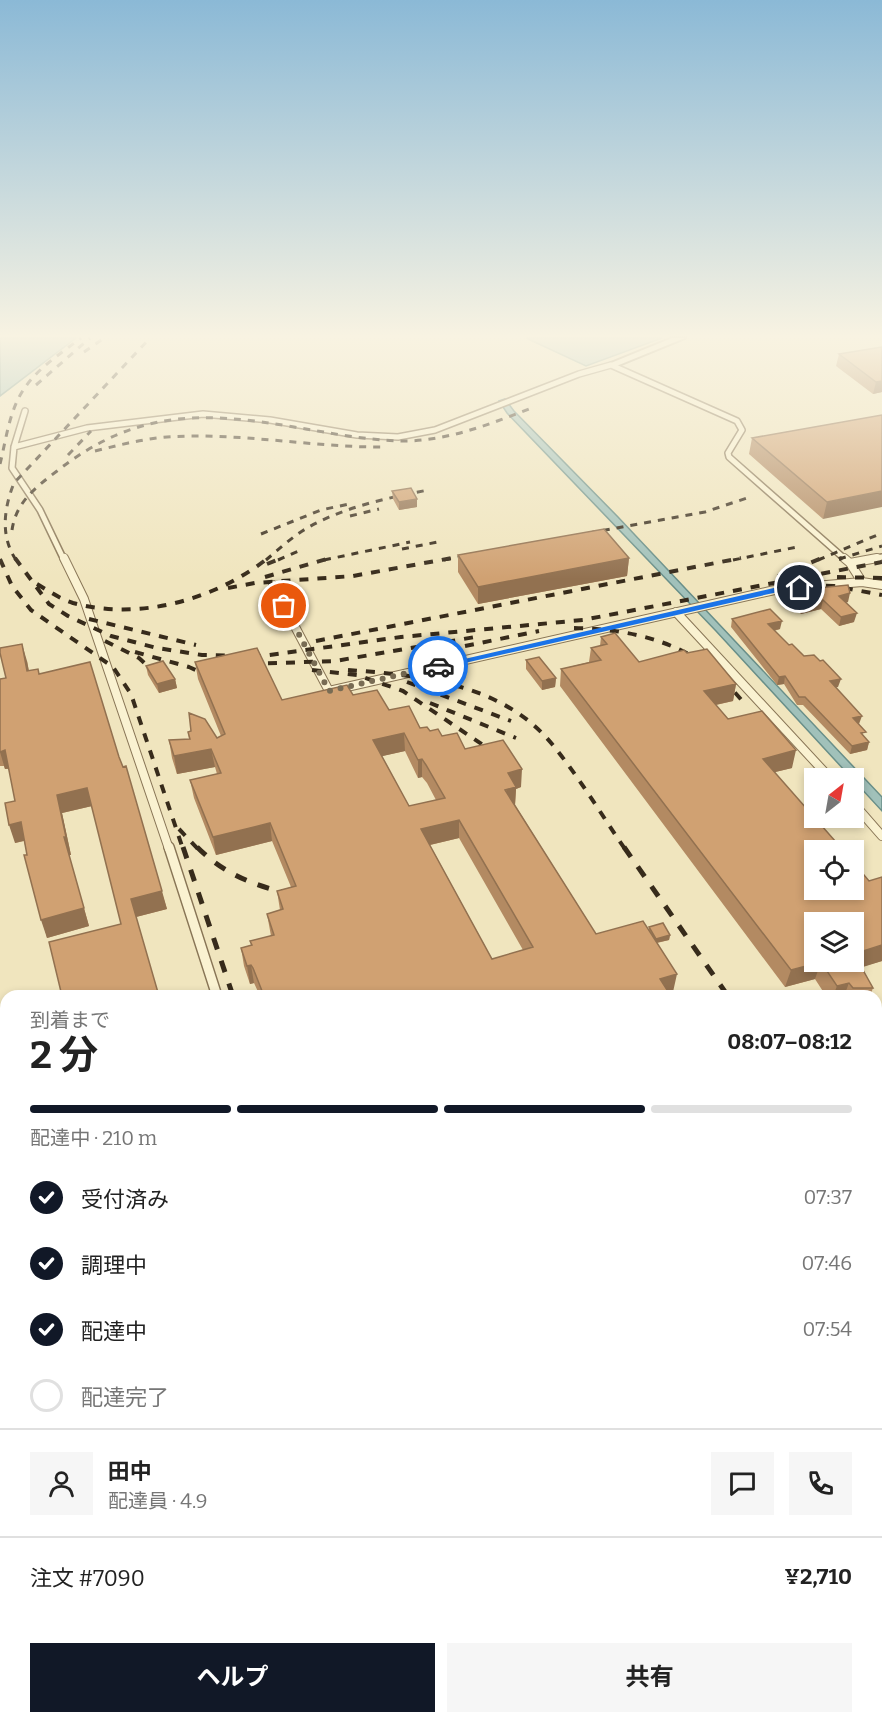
<!DOCTYPE html>
<html lang="ja">
<meta charset="utf-8">
<style>
body{margin:0;font-family:Bitter,"Noto Sans JP",serif;background:#f6f6f6;color:#222;height:100vh;display:flex;flex-direction:column;font-size:22px;white-space:nowrap}
*{box-sizing:border-box;margin:0}
p{font-size:20px;color:#767676}
.icon{flex:none;width:33px;height:33px;fill:none;stroke:currentColor;stroke-width:2;stroke-linecap:round;stroke-linejoin:round}
.map{position:relative;flex:1;overflow:hidden}
.drawer{position:absolute;left:0px;top:990px;width:882px;height:734px;display:flex;flex-direction:column;background:#fff;border-radius:18px 18px 0 0;box-shadow:0 3px 9px #0003}
.drawer>*{flex:none}
.needle{width:39px;rotate:31deg}
.buttons{position:absolute;left:804px;top:768px;display:grid;gap:12px}
.buttons a{display:grid;place-items:center;width:60px;height:60px;border-radius:0px;background:#fff;box-shadow:0 3px 9px #0003;font-size:30px}
.pin{position:absolute;display:grid;place-items:center;width:51px;height:51px;color:#fff;margin:-26px;border:3px solid #fff;border-radius:50%;box-shadow:0 2px 6px #0007}
.courier{position:absolute;display:grid;place-items:center;width:60px;height:60px;margin:-30px;border:4px solid #1a73e8;border-radius:50%;background:#fff;color:#222;box-shadow:0 2px 8px #0007}
.summary em{font-style:normal;font-weight:700}
.summary div{display:flex;flex-direction:column-reverse}
.summary{display:flex;align-items:center;justify-content:space-between;height:102px;padding:0 30px}
h1{font-size:39px;font-weight:700;line-height:45px}
.bar{display:grid;grid-template-columns:repeat(4,1fr);gap:9px 6px;align-content:center;height:72px;padding:0 30px}
.bar i{height:8px;border-radius:4px;background:#e0e0e0}
.bar .selected{background:#111827}
.bar p{grid-column:span 4}
.line{display:flex;align-items:center;gap:15px;padding:0 30px;border-top:2px solid #e0e0e0}
.line div{flex:1}
.round{display:grid;place-items:center;flex:none;width:63px;height:63px;border-radius:0px;background:#f6f6f6}
ol{padding:0 30px;list-style:none}
li{display:flex;align-items:center;gap:18px;height:66px}
li p{margin-inline-start:auto}
li .icon{padding:6px;border-radius:50%;background:#111827;color:#fff;stroke-width:4}
li:last-child{color:#767676}
li i{width:33px;height:33px;border:3px solid #e0e0e0;border-radius:50%}
.primary-button{display:flex;gap:12px;margin-top:auto;padding:12px 30px}
.primary-button a{flex:1;height:69px;border-radius:0px;background:#111827;color:#fff;font-size:24px;font-weight:700;line-height:69px;text-align:center}
.primary-button a+a{background:#f6f6f6;color:#222}
.map>svg:first-child{display:block}
</style>
<div class="map">
<svg width="882" height="1723" viewBox="0 0 882 1723">
<rect width="100%" height="100%" fill="#f0e5be"/>
<!-- water -->
<path fill="#a1c1ba" stroke="#698f89" stroke-width="1.5" d="M0,338H76L0,396Z
M526,338H662L586,366Z
M505,399L514,411L618,517L882,797V811L716,631L507,413L499,401Z"/>
<g fill="none" stroke-linecap="round" stroke-linejoin="round">
<!-- lane-far3 casing -->
<g stroke="#887556" stroke-width="8">
<path id="lane-far3" d="M25,411L14,447L12,468L40,510L64,560
M14,447L87,428L203,414L270,420L357,435L398,437L435,430L579,374L611,365L737,421L742,430L728,453L729,457L846,560
M869,560L882,557"/>
</g>
<!-- lane-far2 casing -->
<g stroke="#887556" stroke-width="10">
<path id="lane-far2" d="M64,558L84,599L169,849
M844,558L850,563
M862,582L850,563L877,558
M273,585L329,691L779,589L862,582L882,585
M676,612L830,778
M854,804L882,836"/>
</g>
<!-- lane-far1 casing -->
<g stroke="#887556" stroke-width="12">
<path id="lane-far1" d="M169,847L217,996
M876,1049L882,1047"/>
</g>
<!-- lane casing -->
<g stroke="#887556" stroke-width="15">
<path id="lane" d="M876,1614L882,1611
M455,1718L457,1723
M661,1723L672,1718"/>
</g>
<!-- street casing -->
<g stroke="#887556" stroke-width="4">
<path id="street" d="M672,338H685L614,367L606,365Z"/>
</g>
<!-- path -->
<path stroke="#887556" stroke-width="4.5" stroke-dasharray="7 4.5" stroke-linecap="butt" d="M242,1718L243,1723
M141,1723L144,1718"/>
<!-- lane-far3 -->
<use href="#lane-far3" stroke="#faf2d1" stroke-width="5"/>
<!-- lane-far2 -->
<use href="#lane-far2" stroke="#faf2d1" stroke-width="8"/>
<!-- lane-far1 -->
<use href="#lane-far1" stroke="#faf2d1" stroke-width="9"/>
<!-- lane -->
<use href="#lane" stroke="#faf2d1" stroke-width="12"/>
<!-- street -->
<use href="#street" fill="#faf2d1" fill-rule="evenodd"/>
<!-- rail-far3 -->
<path stroke="#372b1b" stroke-width="3" stroke-dasharray="7 7" stroke-linecap="butt" d="M84,352L104,338
M36,385L90,338
M95,451C119,445 142,439 167,437C240,432 314,448 387,447
M68,455L91,431
M0,464C6,440 9,413 22,392C36,369 60,354 81,338
M350,516L379,509
M12,530C16,502 36,487 57,471C135,410 201,411 294,427C331,433 369,441 407,441C451,440 493,423 534,407
M589,533L705,512L750,497
M261,534L321,510L349,504
M402,549L443,541
M839,559L882,546
M16,560C0,536 4,508 14,483L150,338
M266,560C279,549 292,537 307,528C344,507 387,498 428,490
M278,560L301,550
M324,560L410,542
M444,560L474,554
M733,560L797,547
M818,560L882,533"/>
<!-- rail-far2 -->
<path stroke="#372b1b" stroke-width="4" stroke-dasharray="9 9" stroke-linecap="butt" d="M15,558L49,604L68,616L111,636L157,648L202,655L262,656L401,637L583,620L882,562
M0,559L12,586L31,610L113,667L131,694L183,849
M839,559L842,558
M267,564L282,558
M778,576L822,558
M265,577L330,558
M837,577L882,578
M37,584C49,591 60,599 73,603C139,621 215,600 268,558
M790,585L834,586L882,595
M228,588L255,583L353,576L452,558
M89,619L196,645
M574,628C618,629 659,636 697,659
M105,641L139,658L153,671
M316,641L741,558
M465,646L539,631
M135,652L189,667L209,676
M250,664L335,661L475,637
M312,670L357,675L403,691L492,751
M348,670C420,675 503,684 552,744C579,777 601,814 625,849
M723,679L746,705
M407,682L511,721
M430,703L516,738
M179,829L198,849"/>
<!-- rail-far1 -->
<path stroke="#372b1b" stroke-width="5" stroke-dasharray="12 12" stroke-linecap="butt" d="M183,847L233,996
M197,847C223,873 252,885 287,893
M624,847L728,996
M876,1209L882,1218"/>
<!-- rail -->
<path stroke="#372b1b" stroke-width="7" stroke-dasharray="16 16" stroke-linecap="butt" d="M876,1363L882,1365
M876,1391L882,1394
M876,1417L882,1418
M876,1443L882,1444
M479,1718L480,1723
M543,1718L546,1723
M633,1718L635,1723"/>
</g>
<!-- wall -->
<path fill="#b38a62" fill-rule="evenodd" d="M882,347V392L873,394L836,366L839,354Z
M882,415L823,519L749,454L752,438Z
M392,491L417,507L399,510L393,499Z
M458,555L629,558L627,576L478,604L458,572Z
M788,591L848,602L845,603L854,622L839,626L821,609L801,614L786,600Z
M732,619L780,629L774,631L789,645L838,687H836L859,724L864,737L869,742L867,750L850,754L803,705H797L784,684L777,685L731,627Z
M601,637L639,662L687,653L736,684L733,701L716,705L728,719L792,768L775,772L882,961L861,967L873,988L870,996H826L815,979L785,987L560,686L561,669L589,662L591,648L600,646Z
M526,660L556,678L555,687L542,690L526,669Z
M27,661L29,671L39,673L119,757L167,909L136,917L121,924L92,806L62,813L71,855H69L89,926L47,938L24,841L15,843V801L9,769H5L4,766H0V679L6,678Z
M195,662L282,700L353,695L389,710L420,728L442,736L465,749L521,787L516,789L515,805L596,934L649,930V927L670,935L669,940L657,943L673,992L669,993L671,996H260L254,983L250,984L244,966L241,948L251,945L250,941L271,936L267,914L280,910L277,891L291,887L272,841L216,855L194,798L190,780L217,774L215,767L177,774L172,758L169,740L189,739L188,732L217,738L221,736L198,679ZM405,751L418,778L422,777L427,783L436,800L409,806L382,756ZM459,838L523,950L492,959L430,845Z
M146,666L175,679L177,688L159,693L148,675Z
M876,1247L882,1256V1292L878,1294L876,1291Z
M882,1686V1723L876,1712V1690Z"/>
<!-- shaded-wall -->
<path fill="#927150" d="M882,381V392L873,394L876,382Z
M882,491V507L823,519L827,502Z
M417,499V507L399,510V502Z
M629,558L627,576L478,604V587Z
M850,593L848,602L836,605L839,596Z
M823,600L821,609L801,614L803,605Z
M857,613L854,622L839,626L841,617Z
M782,621L780,629L766,632L768,624Z
M22,644L27,661L32,689L27,671Z
M785,676L784,684L777,685L779,677Z
M556,678L555,687L542,690V681Z
M175,679L177,688L159,693L157,684Z
M841,679L838,687L828,689L830,681Z
M736,684L733,701L701,708L704,691Z
M862,716L859,724L851,726L853,718Z
M404,733L405,751L374,758L373,740Z
M869,742L867,750L850,754L852,746Z
M211,749L215,767L177,774L174,756Z
M5,750L11,768L5,769L0,752Z
M796,750L792,768L759,776L763,759Z
M422,759V777L418,778V760Z
M522,769L521,787L516,789L515,805L505,808L508,773Z
M87,788L92,806L62,813L71,855H69L89,926L47,938L41,920L64,837L57,795Z
M459,820V838L421,847V829Z
M21,822L27,840L15,843L9,825Z
M270,823L272,841L216,855L213,837Z
M162,891L167,909L136,917L131,899Z
M670,935L669,940L655,943L656,939Z
M882,945V961L847,972L854,954Z
M821,962L815,979L785,987L791,970Z
M251,965L254,983L250,984L247,966Z
M677,974L673,992L660,996V979Z
M849,983L844,996H833L837,986Z
M882,1103V1111L880,1115L876,1117V1105Z
M6,1129V1143L0,1144V1131Z"/>
<!-- building -->
<path fill="#d0a172" stroke="#927150" stroke-width="1.5" fill-rule="evenodd" d="M882,347V381L876,382L839,354Z
M882,415V491L827,502L752,438Z
M411,488L417,499L399,502L392,491Z
M604,529L629,558L478,587L458,555Z
M848,585L850,593L839,596L857,613L841,617L823,600L803,605L788,591Z
M770,609L782,621L768,624L789,645L792,644L804,656L814,655L820,661L823,660L841,679L830,681L862,716L853,718L866,732L861,733L869,742L852,746L805,697H799L785,676L779,677L732,619Z
M615,633L639,662L684,650L687,653L707,649L736,684L704,691L728,719L762,711L796,750L763,759L843,850H814V890H854V863L869,881L882,877V945L854,954L873,988H853L849,983L837,986L821,962L791,970L561,669L601,660L591,648L607,644L601,637ZM814,922H854V962H814Z
M22,644L27,671L38,669L39,674L90,662L119,757L123,767L126,766L162,891L131,899L159,996H62L49,942L121,924L87,788L57,795L66,837H64L84,908L41,920L24,855H27L21,822L9,825L5,803L15,801L5,750L0,752V679L6,678L0,653V648Z
M257,648L282,700L347,685L353,695L377,690L389,710L409,706L420,728L427,727L430,731L438,729L442,736L457,733L465,749L503,740L522,769L508,773L516,787L505,790L596,934L643,921L677,974L660,979L671,996H264L253,968L251,965L247,966L241,948L252,945L250,941L274,935L267,914L283,909L277,891L296,886L270,823L213,837L190,780L221,773L211,749L174,756L169,740L190,739L188,732L191,731L189,713L205,719L217,738L225,734L195,662ZM404,733L418,760L422,759L426,765L445,798L409,806L373,740ZM459,820L533,947L492,959L421,829Z
M539,657L556,678L542,681L526,660Z
M163,661L175,679L157,684L146,666Z
M663,923L670,935L656,939L649,927Z
M6,1016V1129L0,1131V1018Z
M882,1067V1103L876,1105V1070Z
M876,1247L882,1256V1285L876,1276Z
M882,1686V1694L879,1687Z
M271,1718H314L315,1723H272Z"/>
<!-- sky -->
<linearGradient id="sky" x2="0" y2="1"><stop stop-color="#8bb9d6"/><stop offset="0.58" stop-color="#f8f3e2"/><stop offset="1" stop-color="#f8f3e2" stop-opacity="0"/></linearGradient>
<rect width="882" height="579" fill="url(#sky)"/>
<!-- route -->
<path fill="#1a73e8" d="M800,585L802,586V589L778,592L438,669L434,666L778,587Z"/>
<g fill="none" stroke-linecap="round" stroke-linejoin="round">
<!-- done -->
<path stroke="#786c54" stroke-width="6" stroke-dasharray="0 10.8" d="M284,606L329,691L438,666"/>
</g>
</svg>
<div class="buttons">
<a><svg class="needle" viewBox="-14 -14 28 28"><path d="M0-13l5 13h-10z" fill="#e53935"/><path d="M0 13l5-13h-10z" fill="#767676"/></svg></a>
<a><svg class="icon" aria-label="locate" viewBox="0 0 24 24"><circle cx="12" cy="12" r="6"/><path d="M12 2v4M12 18v4M2 12h4M18 12h4"/></svg></a>
<a><svg class="icon" aria-label="layers" viewBox="0 0 24 24"><path d="M12 4l9 5-9 5-9-5zM3 14l9 5 9-5"/></svg></a>
</div>
<div class="pin" style="left:284px;top:606px;background:#ea580c"><svg class="icon" aria-label="bag" viewBox="0 0 24 24"><path d="M5 8h14l-1 12H6zM9 8a3 3 0 0 1 6 0"/></svg></div>
<div class="pin" style="left:800px;top:588px;background:#1f2937"><svg class="icon" aria-label="home" viewBox="0 0 24 24"><path d="M3 11l9-7 9 7M6 9v11h12V9"/></svg></div>
<div class="courier" style="left:438px;top:666px"><svg class="icon" aria-label="car" viewBox="0 0 24 24"><path d="M5 17H2v-5l4-1 3-4h7l3 4 3 1v5h-3M9 17h6M6 11h13"/><circle cx="7" cy="17" r="2"/><circle cx="17" cy="17" r="2"/></svg></div>
<section class="drawer">
<div class="summary"><div><h1>2 分</h1><p>到着まで</p></div><em>08:07–08:12</em></div>
<div class="bar"><i class="selected"></i><i class="selected"></i><i class="selected"></i><i></i><p>配達中 · 210 m</p></div>
<ol>
<li><svg class="icon" aria-label="check" viewBox="0 0 24 24"><path d="M5 12l5 5 9-10"/></svg>受付済み<p>07:37</p></li>
<li><svg class="icon" aria-label="check" viewBox="0 0 24 24"><path d="M5 12l5 5 9-10"/></svg>調理中<p>07:46</p></li>
<li><svg class="icon" aria-label="check" viewBox="0 0 24 24"><path d="M5 12l5 5 9-10"/></svg>配達中<p>07:54</p></li>
<li><i></i>配達完了</li>
</ol>
<div class="line" style="height:108px"><a class="round"><svg class="icon" aria-label="person" viewBox="0 0 24 24"><circle cx="12" cy="8" r="4"/><path d="M4 21q1-7 8-7t8 7"/></svg></a><div><b>田中</b><p>配達員 · 4.9</p></div><a class="round"><svg class="icon" aria-label="chat" viewBox="0 0 24 24"><path d="M4 5h16v11H9l-5 4z"/></svg></a><a class="round"><svg class="icon" aria-label="phone" viewBox="0 0 24 24"><path d="M5 4h4l2 5-3 2q2 4 5 5l2-3 5 2v4C11 20 4 13 5 4z"/></svg></a></div>
<div class="line" style="height:78px"><div>注文 #7090</div><b>¥2,710</b></div>
<div class="primary-button"><a>ヘルプ</a><a>共有</a></div>
</section>
</div>
